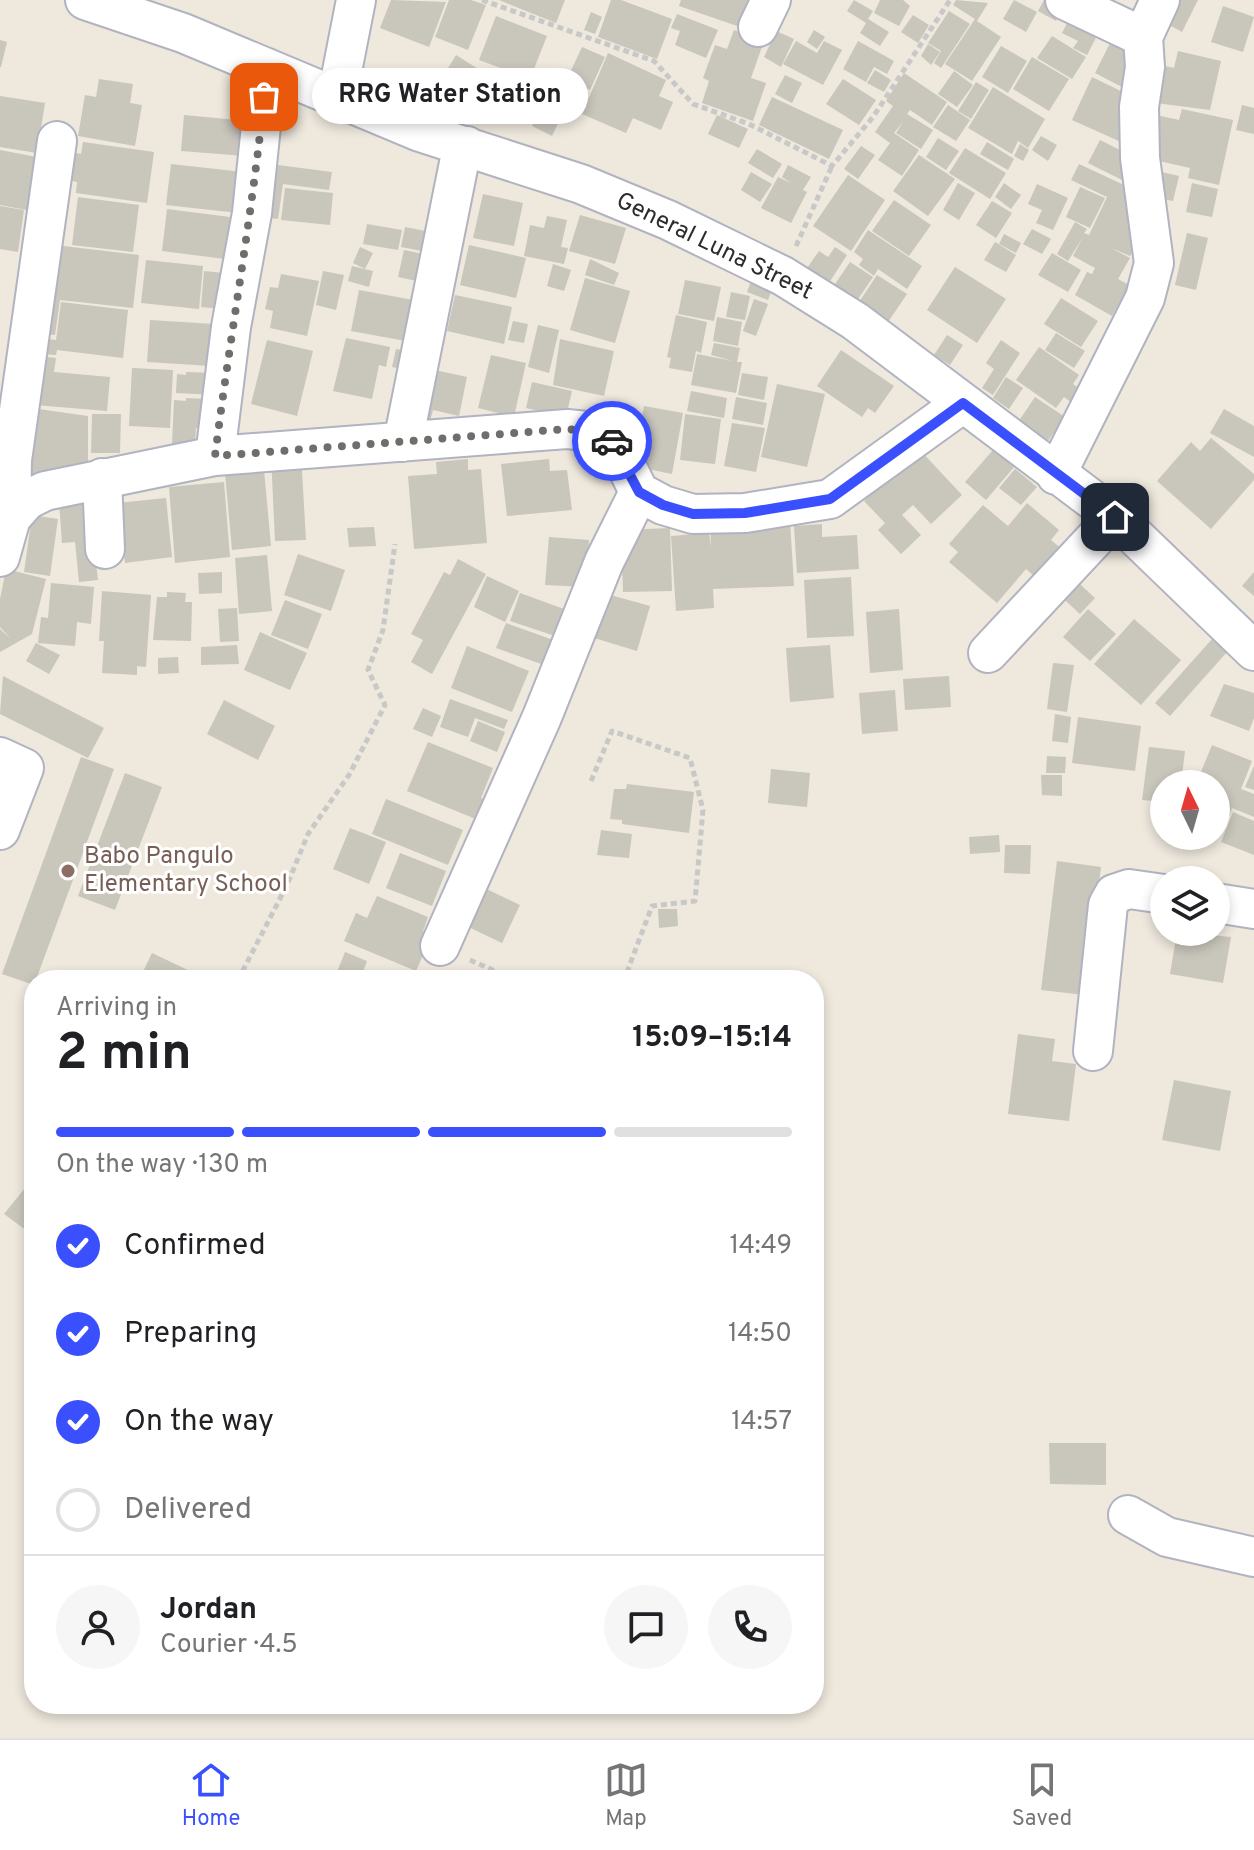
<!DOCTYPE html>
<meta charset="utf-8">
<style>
body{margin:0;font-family:Overpass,sans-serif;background:#f6f6f6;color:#202124;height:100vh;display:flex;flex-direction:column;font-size:30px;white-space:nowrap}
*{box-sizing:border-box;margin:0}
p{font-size:26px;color:#757577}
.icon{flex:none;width:44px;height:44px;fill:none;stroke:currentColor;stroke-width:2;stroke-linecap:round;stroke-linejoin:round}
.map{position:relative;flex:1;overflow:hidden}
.sheet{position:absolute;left:24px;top:970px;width:800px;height:744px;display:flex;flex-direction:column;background:#fff;border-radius:32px;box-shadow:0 4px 12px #0003}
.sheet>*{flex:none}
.needle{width:52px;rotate:355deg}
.buttons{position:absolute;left:1150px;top:770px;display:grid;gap:16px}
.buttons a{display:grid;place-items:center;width:80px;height:80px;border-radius:50%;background:#fff;box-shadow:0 4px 12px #0003;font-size:40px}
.pin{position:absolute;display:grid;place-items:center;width:68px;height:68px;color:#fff;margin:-34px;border-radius:16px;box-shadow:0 4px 12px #0006}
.courier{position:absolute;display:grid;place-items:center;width:80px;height:80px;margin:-40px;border:6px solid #3a50ff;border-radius:50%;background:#fff;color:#222;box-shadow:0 2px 10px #0007}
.bubble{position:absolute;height:56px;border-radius:28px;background:#fff;box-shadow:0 4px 12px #0003;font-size:26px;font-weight:700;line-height:56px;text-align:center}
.overview em{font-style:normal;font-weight:700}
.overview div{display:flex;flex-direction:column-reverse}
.overview{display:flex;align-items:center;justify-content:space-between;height:136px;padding:0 32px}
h1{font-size:52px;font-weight:700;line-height:60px}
.bar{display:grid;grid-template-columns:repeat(4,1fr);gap:12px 8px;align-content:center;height:96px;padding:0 32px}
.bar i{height:10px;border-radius:6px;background:#e0e0e0}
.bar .current{background:#3a50ff}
.bar p{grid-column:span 4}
.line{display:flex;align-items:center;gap:20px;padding:0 32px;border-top:2px solid #e0e0e0}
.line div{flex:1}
.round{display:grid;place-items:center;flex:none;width:84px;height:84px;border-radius:42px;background:#f6f6f6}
ol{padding:0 32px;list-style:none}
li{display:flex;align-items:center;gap:24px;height:88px}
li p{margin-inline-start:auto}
li .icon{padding:8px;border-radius:50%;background:#3a50ff;color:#fff;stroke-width:4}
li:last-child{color:#757577}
li i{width:44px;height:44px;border:4px solid #e0e0e0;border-radius:50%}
.tabs{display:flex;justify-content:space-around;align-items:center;height:112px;border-top:2px solid #e0e0e0;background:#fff;font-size:22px;color:#757577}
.tabs a{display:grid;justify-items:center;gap:4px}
.tabs .current{color:#3a50ff}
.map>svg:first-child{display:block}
</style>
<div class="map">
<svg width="1254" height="1738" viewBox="0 0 1254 1738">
<rect width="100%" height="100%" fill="#eee8dd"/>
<!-- building -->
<path fill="#c9c6bc" d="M391,0L446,2L429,47L380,28Z
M449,0H471L486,5L468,50L435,37Z
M499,0H565L556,23Z
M611,0H621L672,19L657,59L598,37Z
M681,0H756L746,29L679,6Z
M854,0L873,11L868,19L889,32L880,46L860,33L866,23L847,11Z
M880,0H903L910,6L899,26L874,13Z
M956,0L988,3L977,21L1001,37L972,81L945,64L975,19L953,5Z
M1014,0L1037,12L1026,32L1003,19Z
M1044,0L1063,7L1056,21L1038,11Z
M1172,0H1198L1182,32L1162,21Z
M1223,6L1254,17L1243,52L1211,42Z
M949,11L970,24L941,68L934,63L941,51L928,43Z
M591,12L602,17L595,34L584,30Z
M1072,13L1101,28L1087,55L1073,48L1078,41L1062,33Z
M677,14L718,30L706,58L675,45L680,31L671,28Z
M913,15L929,25L918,43L901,32Z
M496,16L547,36L530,79L479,60Z
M734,30L764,41L751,78L766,83L753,121L702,103L709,81L703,78L715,45L727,49Z
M814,30L825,37L817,49L807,42Z
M776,31L794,39L781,67L764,57Z
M1052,36L1086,57L1072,79L1037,58Z
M0,40L7,42L1,67H0Z
M796,41L817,53L824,41L842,50L823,85L783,64Z
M858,41L894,61L887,74L874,67L866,82L843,69Z
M1110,43L1138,57L1122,87L1095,73Z
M928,44L940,52L931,65L921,56Z
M1001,46L1027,61L1008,93L982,77Z
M582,47L605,57L590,90L567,79Z
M1178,51L1221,61L1210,110L1156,103L1165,66L1174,68Z
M608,53L666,80L659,96L673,102L661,130L633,118L626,133L582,114Z
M456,55L483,72L466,99L439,83Z
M1032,57L1069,79L1049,111L1013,89Z
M875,70L891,80L884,92L867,83Z
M954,71L973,85L957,107L938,94Z
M904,73L947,102L932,125L910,110L907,114L933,130L921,149L896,133L903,122L894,133L919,150L902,176L878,160L890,143L875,132L893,106L886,101Z
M785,75L802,83L792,103L775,94Z
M1092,77L1131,96L1121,142L1072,120Z
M99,79L133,84L130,103L142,105L135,146L78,136L85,95L96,97Z
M843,79L876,100L859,125L826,104Z
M976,82L989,90L971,119L958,111Z
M993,87L1045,119L1028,148L1018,141L1012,154L968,128Z
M0,96L45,103L37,153L0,147Z
M772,97L843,130L829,159L759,125Z
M544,100L565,109L552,136L532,126Z
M948,105L970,120L956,141L933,127Z
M1242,105L1254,108V134L1236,130Z
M1182,109L1233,120L1219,185L1188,178L1190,168L1146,158L1156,115L1179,120Z
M184,115L248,121L245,156L181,151Z
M717,115L748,129L739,148L708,134Z
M1041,136L1057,145L1048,161L1032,150Z
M938,138L959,151L946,170L926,157Z
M1100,140L1136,158L1124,181L1088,163Z
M83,142L154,152L147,203L76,193L77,182L68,180L72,152L81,154Z
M987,142L1014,159L1008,170L980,154Z
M1020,144L1029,150L1023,161L1014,156Z
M861,146L875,155L858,179L844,169Z
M965,148L1006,173L990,199L949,173Z
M757,149L782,164L773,178L748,163Z
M0,150L42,158L32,211L0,205Z
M919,155L955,179L928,216L893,191Z
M171,164L243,172L238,213L166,205Z
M270,164L332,172L329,190L283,184L278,219L263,217Z
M1079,164L1139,192L1145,234L1130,256L1111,248L1130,258L1118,279L1129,285L1112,316L1075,295L1087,272L1092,274L1095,268L1073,256L1083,237L1068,261L1057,254L1075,222L1087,229L1084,233L1089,235L1107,197L1071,180Z
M788,165L811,177L803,190L807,192L791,223L761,208L778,177L791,183L782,177Z
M1157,171L1179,176L1173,201L1152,197Z
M751,172L772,184L760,202L741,190Z
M848,175L885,200L851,251L813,226Z
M958,183L975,193L959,220L943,210Z
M1004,183L1021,195L1011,209L995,197Z
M1192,183L1218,189L1212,217L1186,212Z
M1037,184L1068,198L1053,230L1036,223L1042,210L1028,204Z
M1080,187L1105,198L1090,228L1066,217Z
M285,188L333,193L330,225L281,220Z
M483,194L523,203L514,246L473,238Z
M78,197L139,205L133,252L72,245Z
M894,200L931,225L909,256L872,231Z
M992,201L1012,213L996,238L976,225Z
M0,206L24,210L18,252L0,249Z
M167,209L230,217L225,259L162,251Z
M580,215L626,228L615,264L569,251Z
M547,216L567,220L561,247L568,248L564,264L524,256L530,225L544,228Z
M367,224L402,230L398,250L363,244Z
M405,227L436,233L433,253L401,247Z
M1032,229L1051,239L1042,254L1023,244Z
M868,230L922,266L907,289L878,269L874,276L859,265L863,259L854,252Z
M1187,233L1208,238L1196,290L1175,285Z
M1004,234L1021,243L1016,253L999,244Z
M995,242L1016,255L1006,272L984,260Z
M55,245L139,255L133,308L60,300L55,335L44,334Z
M469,245L526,258L516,298L460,285Z
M360,247L373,253L365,269L353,263Z
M835,247L847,255L827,286L805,271L819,251L828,257Z
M404,250L432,256L426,283L398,277Z
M1052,253L1081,270L1068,292L1038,275Z
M590,259L619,273L614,285L585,275Z
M146,260L203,266L199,309L141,303Z
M850,262L873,277L854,305L831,290Z
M553,264L571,270L564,291L547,286Z
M352,266L373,271L369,287L348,281Z
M955,267L1006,299L977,343L927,310Z
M204,271L234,274L231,310L201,307Z
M323,271L344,275L336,310L316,305Z
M281,274L319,281L307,336L270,328L273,311L265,309L270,287L278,288Z
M877,275L907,294L884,328L855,308Z
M753,276L774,284L768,300L747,292Z
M585,278L630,291L615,343L570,330Z
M685,280L721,287L714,321L678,314Z
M359,290L419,301L411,342L351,331Z
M731,292L750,296L745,320L726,317Z
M455,295L512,307L504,344L447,331Z
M1061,298L1098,321L1081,347L1044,324Z
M754,299L768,304L756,336L743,331Z
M61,302L128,310L123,358L57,350L56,355L39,354L41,338L56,340Z
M676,315L707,322L701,353L696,351L692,372L669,368L671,358L667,357Z
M717,317L742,322L738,346L713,341Z
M150,320L214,324L211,366L147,362Z
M513,321L528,324L524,343L508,340Z
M538,325L559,330L549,373L528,367Z
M1056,333L1085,351L1074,368L1045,350Z
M947,335L963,345L950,365L934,355Z
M346,338L390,347L386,367L379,365L372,399L333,391Z
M560,339L614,351L604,396L553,385Z
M267,340L313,351L297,416L251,404Z
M1001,340L1020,353L993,395L982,388L994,369L986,363Z
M714,343L740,348L737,362H742L736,393L691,385L697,354L733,361L711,355Z
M1039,347L1079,375L1073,384L1080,389L1071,402L1064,397L1056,408L1016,380Z
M396,349L417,353L414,371L392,367Z
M841,350L894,386L875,413L868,408L862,417L817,386Z
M491,355L526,363L514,417L478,408Z
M40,356L56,358L54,372L110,377L107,411L35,405Z
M132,368L173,370L170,428L129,426Z
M430,369L467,377L459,416L433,410L430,421L419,419Z
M186,372L217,373L215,395L176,393L177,374L186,375Z
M742,373L768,377L764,400L738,395Z
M1006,377L1023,388L1009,409L993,398Z
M532,382L572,391L566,417L526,408Z
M777,384L825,394L807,467L761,457Z
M691,391L727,398L724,418L687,411Z
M736,397L767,403L763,425L732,419Z
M1035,397L1065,417L1045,445L1016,425Z
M186,398L206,399L205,429L196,428L195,445L172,444L174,400L186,401Z
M644,406L683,413L672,474L633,466Z
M31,408L88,416V467L19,482Z
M1224,409L1254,426V457L1210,433Z
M92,414H121L120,453H91Z
M685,414L721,419L715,464L680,460Z
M732,423L765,428L756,472L724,466Z
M1211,438L1254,474V480L1211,529L1157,481L1191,442L1200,451Z
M919,449L962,495L931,524L913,505L902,515L921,535L901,554L878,530L885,523L864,501Z
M993,450L1014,467L986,500L965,482Z
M301,454L306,540L275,541L271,455Z
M468,459V470L481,469L487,543L414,549L408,476L437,474L436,462Z
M549,459L550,471L567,470L572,510L507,516L501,464Z
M1015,469L1037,487L1021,505L999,488Z
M264,470L271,546L232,550L225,473Z
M224,482L230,557L175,563L169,487Z
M166,498L172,557L125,563L118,503Z
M88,499L98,580L79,582L75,542L62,543L59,501Z
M1027,503L1059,530L1051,540L1063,550L1038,580L1026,569L997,603L949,562L958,552L949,544L983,505L1008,526Z
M32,515L58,519L50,576L24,572Z
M710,516L790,521L794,586L713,589L714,608L676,611L671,536L709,533L711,547Z
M822,524V537L857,535L859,569L797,573L794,526Z
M374,527L376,546L349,547L347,528Z
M670,528L672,591L623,592L621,530Z
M549,537L589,540L586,587L545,585Z
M298,554L345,570L331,611L284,595Z
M267,555L272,611L239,614L235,558Z
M458,559L486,574L432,674L411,662L423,640L411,634L444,572L450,575Z
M6,569L46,579L32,634L0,652V629L11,639L0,627V599Z
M222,572V593L199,594L198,573Z
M1254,572V596L1242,586Z
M1069,574L1095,598L1080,614L1054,590Z
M487,576L519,591L505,622L474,607Z
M851,577L854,636L807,638L804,580Z
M51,583L94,587L91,624L77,622L75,646L38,643L41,617L48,618Z
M102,591L151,595L146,667L137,666V675L102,673L104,641H99Z
M167,592L186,593L185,602H192L191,641L153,640L157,597H167Z
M520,593L564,609L555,636L510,621Z
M603,593L650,606L637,651L591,637Z
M285,600L322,614L308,649L271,635Z
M237,608L239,641L220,642L218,609Z
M899,609L903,670L870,673L866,612Z
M1088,609L1116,634L1090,661L1063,637Z
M1134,619L1181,660L1141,705L1094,664Z
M506,623L556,641L547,666L496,648Z
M260,632L307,653L290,690L244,670Z
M1212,639L1227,652L1170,716L1155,703Z
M36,643L60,655L49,674L26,661Z
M237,645L239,664L201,665V647Z
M830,645L834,698L790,702L786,648Z
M467,646L529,671L512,712L451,688Z
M178,657L179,673L158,674V658Z
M1053,663L1074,665L1067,712L1047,709Z
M3,676L104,728L88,758L0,714Z
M949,676L951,707L905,710L903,679Z
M1224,684L1254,693V718L1249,731L1210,716Z
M895,690L898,731L862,734L859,693Z
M450,699L508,720L504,729L475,718L468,737L440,727Z
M224,700L275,726L258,760L207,734Z
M423,708L441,716L432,737L413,729Z
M1055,714L1071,717L1068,743L1052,741Z
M1078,717L1141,726L1135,771L1072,763Z
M478,721L505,732L497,752L470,741Z
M428,742L493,768L481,798L491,802L483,822L407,791Z
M1212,745L1252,761L1241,789L1254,794V817L1232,808L1228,820L1216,815V784H1196Z
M1149,747L1185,751L1181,784H1164V802L1142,800Z
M1047,756L1066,757L1065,773H1046Z
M81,757L114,769L34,985L2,974Z
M1254,766V790L1245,787Z
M771,769L810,773L807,807L768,803Z
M125,773L162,787L115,910L78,896Z
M1041,775H1062V796L1042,795Z
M627,784L694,792L689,833L622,824V820L610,819L614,789H626Z
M386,799L463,830L448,865L372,834Z
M1233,812L1254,821V855L1221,842Z
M350,828L386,842L369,884L333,869Z
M601,830L632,834L629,858L597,855Z
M999,835L1000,852L970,854L969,837Z
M1005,845H1031L1030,874L1004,873Z
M400,853L446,871L432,906L386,888Z
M1057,861L1101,867L1085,995L1041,990Z
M476,884L520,905L502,943L458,922Z
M377,896L428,917L423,931L432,935L416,971L344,941L356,913L367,918Z
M658,909H677L678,926L659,928Z
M1177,932L1231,937L1223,983L1170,974Z
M345,952L367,961L360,980L335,977Z
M152,953L192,972L188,980H139Z
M385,972L406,980H382Z
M1018,1034L1055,1039L1052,1061L1076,1064L1069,1121L1008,1114Z
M1174,1080L1231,1091L1220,1151L1162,1140Z
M25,1188L34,1195V1236L4,1214Z
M1049,1443H1106V1485L1050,1484Z"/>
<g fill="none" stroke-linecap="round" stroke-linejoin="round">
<!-- minor casing -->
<g stroke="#b1b3c0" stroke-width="42">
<path id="minor" d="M85,0L183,33L420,132L581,184L668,220L783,276L855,321L1115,517L1254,651
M1065,0L1143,37
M758,27L771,0
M337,97L356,0
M403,442L459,163L467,146
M215,456L231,327L252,213L267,68
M1056,475L1145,298L1154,263L1140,158L1139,107L1145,67L1143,37L1160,0
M102,478L105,549
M11,518L27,500L45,491L215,456L567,429L597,432L615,443L639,492L663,505L693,514L745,513L830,499L963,403
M0,557L11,518L12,460L57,141
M988,653L1115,517
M0,757L24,768L0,830
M1216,903L1254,909
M440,946L542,717L604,562L639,492
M1093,1051L1108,905L1114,894L1129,889L1164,894
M1128,1515L1167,1537L1254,1557"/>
</g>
<!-- path -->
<path stroke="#c8c8c8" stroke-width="5" stroke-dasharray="6 4" stroke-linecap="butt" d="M482,0L654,61L693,104L749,124L832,166L873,117L950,0
M796,246L832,166
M591,781L612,731L690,758L703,810L695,901L652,906L624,980
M470,960L515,980
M238,980L287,885L308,834L349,775L385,705L368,670L383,630L395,544"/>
<!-- minor -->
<use href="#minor" stroke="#fff" stroke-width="38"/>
</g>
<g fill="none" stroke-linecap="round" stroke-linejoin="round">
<!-- done -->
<path stroke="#706e6a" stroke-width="8" stroke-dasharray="0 14.4" d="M264,97C252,217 230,336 215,456L567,429L597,432L612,441"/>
<!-- route -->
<path stroke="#3a50ff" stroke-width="10" d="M612,441L639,492L663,505L693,514L745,513L830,499L963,403L1115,517"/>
</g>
<!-- markers -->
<circle fill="#8d6e63" stroke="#fff" stroke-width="3" cx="68" cy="871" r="8"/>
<g text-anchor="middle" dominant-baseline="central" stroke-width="6" stroke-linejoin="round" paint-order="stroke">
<!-- street labels -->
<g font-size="24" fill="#2c2c2c" stroke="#fff">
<text transform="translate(714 247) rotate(26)">General Luna Street</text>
</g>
<!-- education labels -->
<g font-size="24" fill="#785e54" stroke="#fff" text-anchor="start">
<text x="84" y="857">Babo Pangulo<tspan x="84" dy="28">Elementary School</tspan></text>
</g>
</g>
</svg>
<div class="buttons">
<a><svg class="needle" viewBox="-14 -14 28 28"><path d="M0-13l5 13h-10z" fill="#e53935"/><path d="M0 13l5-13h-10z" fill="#757577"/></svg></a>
<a><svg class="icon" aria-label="layers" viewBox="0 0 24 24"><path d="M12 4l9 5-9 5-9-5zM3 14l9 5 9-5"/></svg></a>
</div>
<div class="pin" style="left:264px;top:97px;background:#ea580c"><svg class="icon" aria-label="bag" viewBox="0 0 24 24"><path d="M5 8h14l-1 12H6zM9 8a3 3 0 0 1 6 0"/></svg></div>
<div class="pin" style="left:1115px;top:517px;background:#1f2937"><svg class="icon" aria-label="home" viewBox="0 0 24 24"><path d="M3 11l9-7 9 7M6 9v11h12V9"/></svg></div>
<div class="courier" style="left:612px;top:441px"><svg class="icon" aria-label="car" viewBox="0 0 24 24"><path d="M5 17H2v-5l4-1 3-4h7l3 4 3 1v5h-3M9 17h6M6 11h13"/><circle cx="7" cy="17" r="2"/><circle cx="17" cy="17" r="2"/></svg></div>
<div class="bubble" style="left:312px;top:68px;width:276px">RRG Water Station</div>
<section class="sheet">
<div class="overview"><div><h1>2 min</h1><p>Arriving in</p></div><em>15:09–15:14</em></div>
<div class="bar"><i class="current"></i><i class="current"></i><i class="current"></i><i></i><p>On the way · 130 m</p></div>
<ol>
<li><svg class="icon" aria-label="check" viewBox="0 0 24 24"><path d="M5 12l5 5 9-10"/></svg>Confirmed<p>14:49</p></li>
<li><svg class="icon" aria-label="check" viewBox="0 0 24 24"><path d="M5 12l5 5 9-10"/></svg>Preparing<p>14:50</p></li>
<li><svg class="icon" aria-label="check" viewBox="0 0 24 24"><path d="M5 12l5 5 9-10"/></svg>On the way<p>14:57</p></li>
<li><i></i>Delivered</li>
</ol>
<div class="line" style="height:144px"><a class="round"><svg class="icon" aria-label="person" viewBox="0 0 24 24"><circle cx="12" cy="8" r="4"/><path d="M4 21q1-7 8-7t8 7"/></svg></a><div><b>Jordan</b><p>Courier · 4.5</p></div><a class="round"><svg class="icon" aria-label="chat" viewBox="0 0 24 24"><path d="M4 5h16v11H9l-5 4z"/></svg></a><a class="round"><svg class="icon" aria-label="phone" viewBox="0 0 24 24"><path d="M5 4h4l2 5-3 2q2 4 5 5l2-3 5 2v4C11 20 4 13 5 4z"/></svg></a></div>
</section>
</div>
<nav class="tabs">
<a class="current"><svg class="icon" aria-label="home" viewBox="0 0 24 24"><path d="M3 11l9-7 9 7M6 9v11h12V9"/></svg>Home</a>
<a><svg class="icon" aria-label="map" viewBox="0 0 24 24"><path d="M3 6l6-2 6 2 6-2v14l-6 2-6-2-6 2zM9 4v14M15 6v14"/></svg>Map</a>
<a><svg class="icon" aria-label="saved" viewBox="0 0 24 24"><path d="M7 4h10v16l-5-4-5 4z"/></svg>Saved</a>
</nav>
